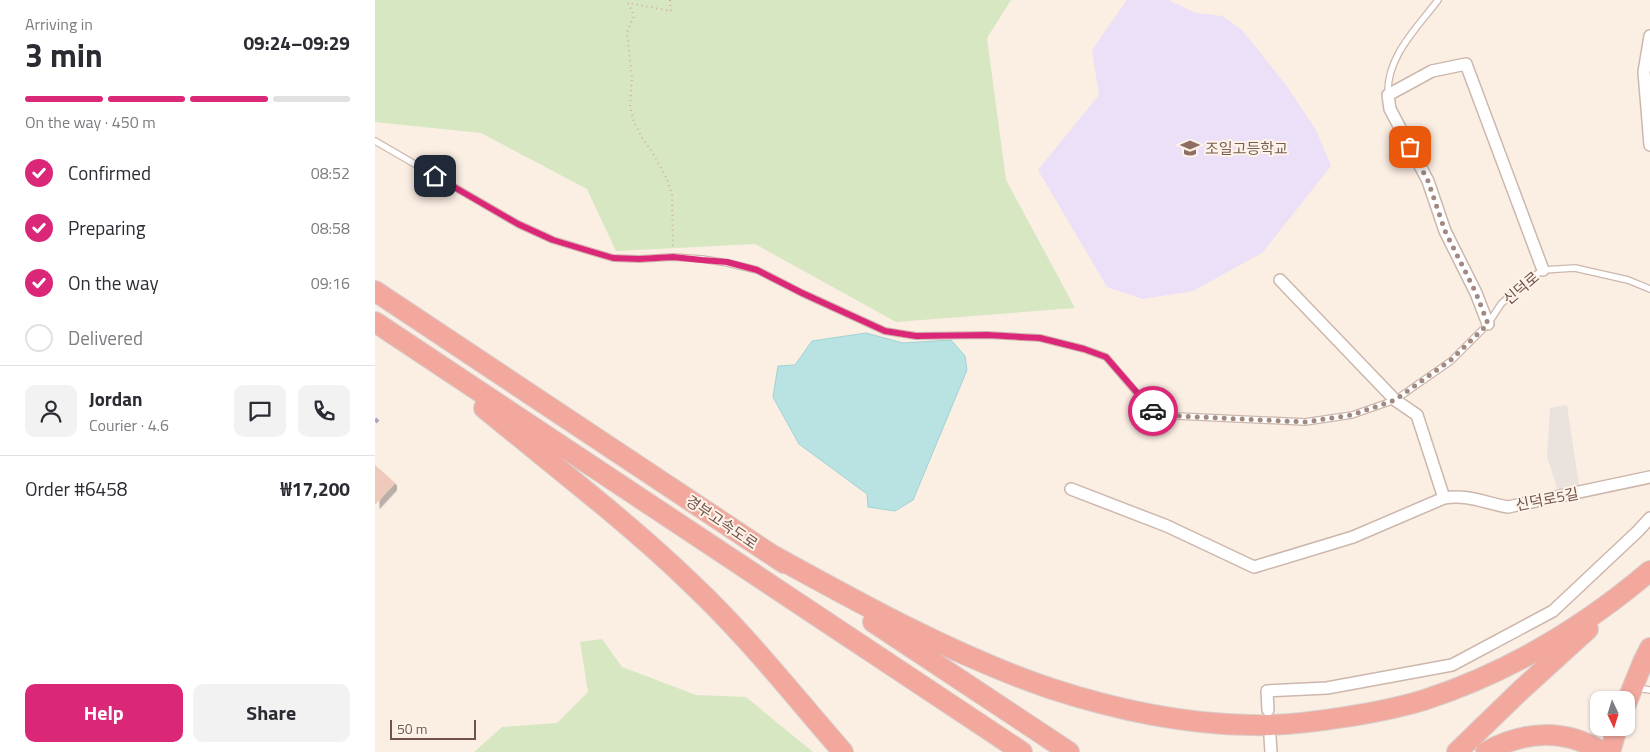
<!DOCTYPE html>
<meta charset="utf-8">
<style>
body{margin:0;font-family:"Titillium Web","Noto Sans KR",sans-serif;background:#f2f2f3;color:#2b2b33;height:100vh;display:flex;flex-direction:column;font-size:19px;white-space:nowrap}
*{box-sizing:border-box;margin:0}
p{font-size:16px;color:#7c7c81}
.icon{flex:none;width:28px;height:28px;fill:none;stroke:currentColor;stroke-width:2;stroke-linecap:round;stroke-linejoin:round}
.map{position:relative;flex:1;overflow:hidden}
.drawer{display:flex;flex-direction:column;background:#fff;width:375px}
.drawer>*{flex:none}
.needle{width:32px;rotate:176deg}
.tools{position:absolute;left:1215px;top:691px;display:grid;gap:10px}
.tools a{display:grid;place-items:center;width:45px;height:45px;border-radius:10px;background:#fff;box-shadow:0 1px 4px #0004;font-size:25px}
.scale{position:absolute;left:15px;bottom:12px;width:86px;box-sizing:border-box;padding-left:5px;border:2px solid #71534b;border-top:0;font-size:14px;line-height:18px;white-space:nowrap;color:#71534b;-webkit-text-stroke:4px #fef3e9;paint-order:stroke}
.pin{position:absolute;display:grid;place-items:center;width:42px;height:42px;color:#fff;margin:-21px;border-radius:10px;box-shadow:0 2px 8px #0006}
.courier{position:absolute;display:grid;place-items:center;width:50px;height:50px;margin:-25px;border:4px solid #db2777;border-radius:50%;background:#fff;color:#222;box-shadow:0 1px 6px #0007}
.head em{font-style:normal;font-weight:700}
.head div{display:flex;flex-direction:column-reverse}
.head{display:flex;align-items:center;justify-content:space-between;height:85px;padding:0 25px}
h1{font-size:32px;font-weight:700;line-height:38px}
.bar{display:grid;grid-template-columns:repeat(4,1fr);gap:8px 5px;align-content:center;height:60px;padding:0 25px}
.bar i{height:6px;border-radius:4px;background:#e1e1e2}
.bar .current{background:#db2777}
.bar p{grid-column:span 4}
.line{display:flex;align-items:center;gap:12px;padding:0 25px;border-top:1px solid #e1e1e2}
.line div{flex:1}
.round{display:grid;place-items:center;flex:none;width:52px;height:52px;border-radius:10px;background:#f2f2f3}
ol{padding:0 25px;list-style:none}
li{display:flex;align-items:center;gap:15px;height:55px}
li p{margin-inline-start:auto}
li .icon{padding:5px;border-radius:50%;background:#db2777;color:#fff;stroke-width:4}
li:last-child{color:#7c7c81}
li i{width:28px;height:28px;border:2px solid #e1e1e2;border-radius:50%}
.button{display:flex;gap:10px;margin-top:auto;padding:10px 25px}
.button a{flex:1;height:58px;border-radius:10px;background:#db2777;color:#fff;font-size:20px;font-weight:700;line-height:58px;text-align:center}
.button a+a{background:#f2f2f3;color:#2b2b33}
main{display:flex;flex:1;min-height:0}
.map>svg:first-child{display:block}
</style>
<main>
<section class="drawer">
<div class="head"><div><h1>3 min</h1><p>Arriving in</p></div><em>09:24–09:29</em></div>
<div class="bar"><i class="current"></i><i class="current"></i><i class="current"></i><i></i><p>On the way · 450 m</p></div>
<ol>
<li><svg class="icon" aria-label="check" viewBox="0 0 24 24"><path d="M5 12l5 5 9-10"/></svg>Confirmed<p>08:52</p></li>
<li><svg class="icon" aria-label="check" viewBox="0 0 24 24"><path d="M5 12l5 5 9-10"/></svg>Preparing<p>08:58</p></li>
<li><svg class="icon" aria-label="check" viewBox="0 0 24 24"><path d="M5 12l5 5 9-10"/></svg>On the way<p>09:16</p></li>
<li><i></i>Delivered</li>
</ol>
<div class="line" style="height:90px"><a class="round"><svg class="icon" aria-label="person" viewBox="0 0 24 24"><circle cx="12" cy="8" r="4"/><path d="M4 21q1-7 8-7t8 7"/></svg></a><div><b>Jordan</b><p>Courier · 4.6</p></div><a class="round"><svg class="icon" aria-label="chat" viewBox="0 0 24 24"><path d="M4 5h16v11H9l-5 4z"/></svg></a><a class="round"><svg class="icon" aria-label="phone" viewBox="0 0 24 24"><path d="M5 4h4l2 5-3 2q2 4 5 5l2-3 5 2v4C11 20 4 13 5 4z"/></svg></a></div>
<div class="line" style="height:65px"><div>Order #6458</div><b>₩17,200</b></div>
<div class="button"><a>Help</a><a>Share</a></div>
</section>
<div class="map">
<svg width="1275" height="752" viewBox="0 0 1275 752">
<defs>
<filter id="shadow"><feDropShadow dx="4.5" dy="4.5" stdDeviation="0" flood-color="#0004"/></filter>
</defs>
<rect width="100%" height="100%" fill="#fbeee3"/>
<!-- industrial -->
<path fill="#eae2dd" d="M1192,405L1205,493L1185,497L1172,457L1175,408Z"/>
<!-- education -->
<path fill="#ebe0f7" d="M752,0H793L821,13L847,16L867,30L911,85L941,130L956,166L887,253L818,291L768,299L732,287L663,170L724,95L717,50Z"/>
<!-- green -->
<path fill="#d6e7c2" d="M0,0H636L612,38L631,180L700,308L521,322L380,244L241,251L212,189L106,133L0,122Z
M227,639L247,667L321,695L371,697L438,752H99L127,727L182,723L213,692L205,642Z"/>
<!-- water -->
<path fill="#b9e2e3" stroke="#a0d3d4" d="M491,333L528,343L576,340L590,356L592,370L538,500L520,511L493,507L492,494L424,444L398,397L403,366L420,365L437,341Z"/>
<!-- building -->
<path fill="#efcabc" filter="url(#shadow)" d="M0,465L20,483L0,505Z"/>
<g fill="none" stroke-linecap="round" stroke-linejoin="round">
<!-- lane casing -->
<g stroke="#cdb7ad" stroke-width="8">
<path id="lane" d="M1013,95C1011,57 1042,28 1063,0
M0,141L143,224L178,240L238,258L264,259L298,257L327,259L353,263L382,270L427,293L510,331L541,336L612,335L665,338L709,349L731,357L779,413L802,416L930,422L977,415L1020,400L1076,361L1113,324L1126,304L1147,284L1168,270L1200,268L1253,280L1275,289
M1262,688L1275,690"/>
</g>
<!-- street casing -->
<g stroke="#cdb7ad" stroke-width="14">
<path id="street" d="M1275,36L1269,72L1275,145
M905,280L1020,400L1042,415L1069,498
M1113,324L1101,293L1070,231L1053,181L1015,109L1013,95L1057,71L1091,64L1168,270
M696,489L792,526L879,567L978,537L1069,498C1093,494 1110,503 1133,507L1275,477
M893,710L892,691L952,688L1077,665L1178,611L1263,531L1275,518
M895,737L896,752"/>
</g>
<!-- highway casing -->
<g stroke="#d7cfcd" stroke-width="22">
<path id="highway" d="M0,291L409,563
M0,322L647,752
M109,408C179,466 253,522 318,585C373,637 419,696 468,752
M399,556C488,605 578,655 674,688C738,709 807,724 875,725C906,726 939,722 970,717C996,713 1023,708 1049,700C1132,673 1209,627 1275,571
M498,622L694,752
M1251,704L1268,662L1275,648
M1082,752L1146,690L1213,629
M1111,752C1148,731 1190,728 1227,752
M1235,752L1242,728"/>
</g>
<!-- path -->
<path stroke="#d3ada0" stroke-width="2" stroke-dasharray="1 4" stroke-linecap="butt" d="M295,0L296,11L253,3L259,16L252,32L257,78L255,107L259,122L267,138L276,150L292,179L297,195L298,249"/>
<!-- lane -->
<use href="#lane" stroke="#fff" stroke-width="5.5"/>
<!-- street -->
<use href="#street" stroke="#fff" stroke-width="11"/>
<!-- highway -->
<use href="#highway" stroke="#f2a89d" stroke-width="20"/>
<!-- rail -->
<path stroke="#b0a3c3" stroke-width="4" stroke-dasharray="8 5" stroke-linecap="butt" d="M0,419L3,422"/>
</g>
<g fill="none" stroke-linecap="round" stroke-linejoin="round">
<!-- done -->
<path stroke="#a18980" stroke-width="5" stroke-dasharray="0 9" d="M778,411L779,412L802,416L930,422L977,415L1020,400L1076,360L1113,324L1101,293L1070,231L1053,181L1035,147"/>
<!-- route -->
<path stroke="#db2777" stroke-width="6" d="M60,176L143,224L178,240L238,258L264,259L298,257L327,260L352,262L382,270L427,293L510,331L541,336L612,335L665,338L709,349L731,357L778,411"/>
</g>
<!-- icons -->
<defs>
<g id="school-bare" transform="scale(1.5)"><path d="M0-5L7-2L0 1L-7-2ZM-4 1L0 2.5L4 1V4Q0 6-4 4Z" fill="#8d6e63" stroke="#fef3e9" stroke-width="2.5" paint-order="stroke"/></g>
</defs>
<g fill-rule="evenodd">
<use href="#school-bare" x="815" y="148"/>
</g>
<g text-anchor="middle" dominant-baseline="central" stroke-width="4" stroke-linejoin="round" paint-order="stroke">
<!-- education labels -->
<g font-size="15" fill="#785e54" stroke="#fef3e9" text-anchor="start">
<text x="830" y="148">조일고등학교</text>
</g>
<!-- street labels -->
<g font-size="15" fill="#71534b" stroke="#fef3e9">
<text transform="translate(1146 288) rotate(-40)">신덕로</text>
<text transform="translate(1172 499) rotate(-11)">신덕로5길</text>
<text transform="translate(347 522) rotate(34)">경부고속도로</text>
</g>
</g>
</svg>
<div class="tools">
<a><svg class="needle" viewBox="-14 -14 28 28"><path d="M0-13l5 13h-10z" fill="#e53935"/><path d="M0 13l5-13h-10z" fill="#7c7c81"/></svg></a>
</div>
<div class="scale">50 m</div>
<div class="pin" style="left:1035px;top:147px;background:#ea580c"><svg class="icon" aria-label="bag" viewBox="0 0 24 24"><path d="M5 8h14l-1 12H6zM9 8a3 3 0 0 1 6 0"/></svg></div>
<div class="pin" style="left:60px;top:176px;background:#1f2937"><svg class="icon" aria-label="home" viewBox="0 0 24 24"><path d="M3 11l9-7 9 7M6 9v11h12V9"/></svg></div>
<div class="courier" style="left:778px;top:411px"><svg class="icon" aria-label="car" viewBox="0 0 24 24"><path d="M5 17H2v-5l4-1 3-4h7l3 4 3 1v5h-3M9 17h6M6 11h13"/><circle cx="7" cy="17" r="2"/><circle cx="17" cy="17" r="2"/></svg></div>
</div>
</main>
